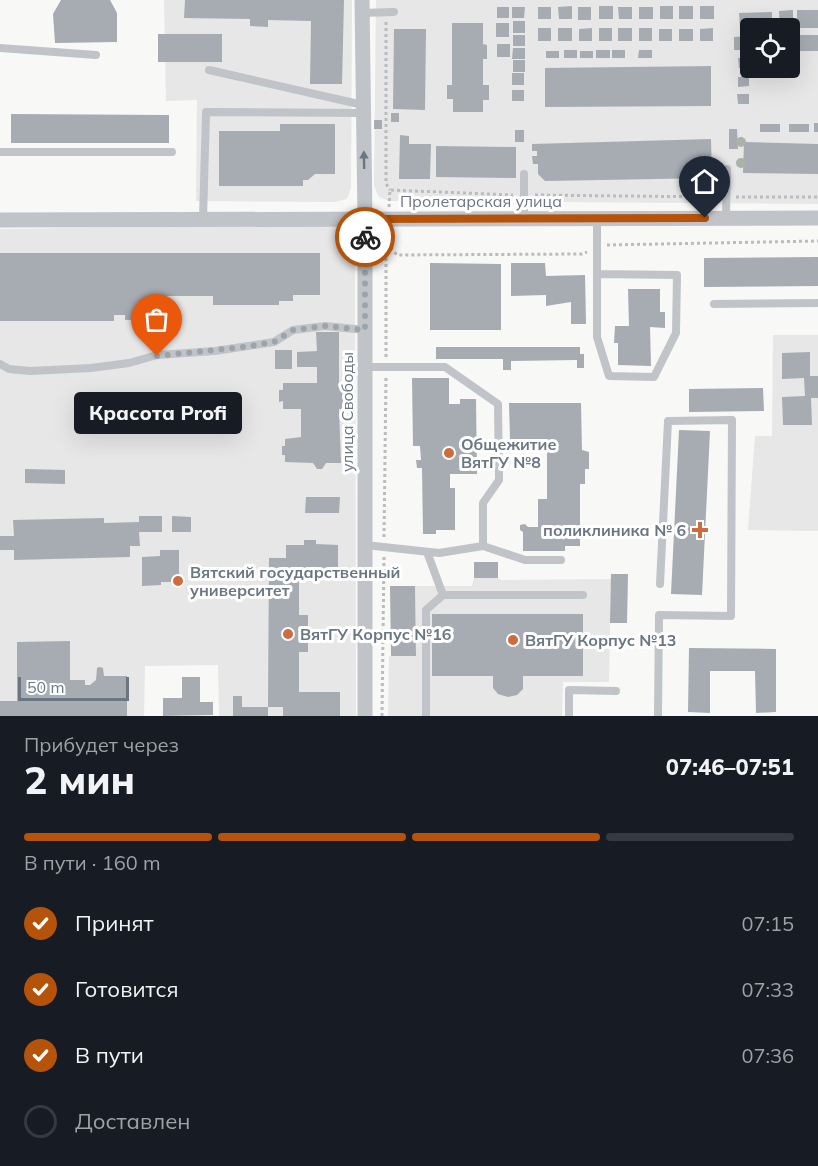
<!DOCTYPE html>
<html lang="ru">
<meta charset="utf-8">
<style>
body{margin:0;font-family:Mulish,sans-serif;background:#20242c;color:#f1f3f6;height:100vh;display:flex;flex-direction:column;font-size:22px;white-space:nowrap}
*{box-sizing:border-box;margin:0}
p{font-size:20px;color:#9ea1a6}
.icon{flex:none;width:33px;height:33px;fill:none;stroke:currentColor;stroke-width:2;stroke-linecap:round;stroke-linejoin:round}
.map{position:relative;height:716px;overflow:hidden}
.panel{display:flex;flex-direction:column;background:#171b24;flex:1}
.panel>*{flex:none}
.controls{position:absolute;left:740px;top:18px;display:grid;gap:12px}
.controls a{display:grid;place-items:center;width:60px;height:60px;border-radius:6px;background:#171b24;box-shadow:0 6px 24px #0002;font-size:30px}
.scale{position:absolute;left:18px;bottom:15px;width:111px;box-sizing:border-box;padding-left:6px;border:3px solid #6b7683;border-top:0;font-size:16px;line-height:21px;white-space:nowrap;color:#6b7683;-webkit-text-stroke:4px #fff;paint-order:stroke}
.pin{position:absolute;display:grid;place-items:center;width:51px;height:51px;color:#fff;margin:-62px -26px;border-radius:50% 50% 50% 0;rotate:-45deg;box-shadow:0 0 6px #0007}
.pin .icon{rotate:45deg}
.courier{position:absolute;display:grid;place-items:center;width:60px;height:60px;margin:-30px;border:4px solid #b45309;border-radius:50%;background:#fff;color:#222;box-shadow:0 2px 8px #0007}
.bubble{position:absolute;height:42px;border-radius:6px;background:#171b24;box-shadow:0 6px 24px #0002;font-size:20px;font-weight:800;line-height:42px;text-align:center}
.overview em{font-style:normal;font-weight:800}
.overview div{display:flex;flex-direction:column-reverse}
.overview{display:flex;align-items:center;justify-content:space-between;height:102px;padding:0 24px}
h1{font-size:39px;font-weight:800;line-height:45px}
.bar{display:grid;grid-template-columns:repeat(4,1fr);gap:9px 6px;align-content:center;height:72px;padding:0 24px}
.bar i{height:8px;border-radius:4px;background:#363941}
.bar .on{background:#b45309}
.bar p{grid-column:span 4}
ol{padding:0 24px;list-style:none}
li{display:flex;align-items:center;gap:18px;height:66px}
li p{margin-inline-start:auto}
li .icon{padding:6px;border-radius:50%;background:#b45309;color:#fff;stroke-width:4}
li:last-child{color:#9ea1a6}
li i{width:33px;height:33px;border:3px solid #363941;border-radius:50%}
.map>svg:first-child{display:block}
</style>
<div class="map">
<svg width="818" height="716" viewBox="0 0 818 716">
<rect width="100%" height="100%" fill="#f8f8f6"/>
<!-- built -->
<path fill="#e6e7e6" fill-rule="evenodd" d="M164,0H352L351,188L347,199L334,202L196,201L197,100L166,101Z
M376,0H818V204L389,201L379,197L374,186ZM750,28H789V68H750Z
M333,224L343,228L352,237L355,245L356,716H219L218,665L145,666L144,716H0V229Z
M773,335H818V531L748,530L755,436H772Z
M474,578H498L501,580L611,579L609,682H563L562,716H388L389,656H416L415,586H472Z"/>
<!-- building -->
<path fill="#a6acb2" d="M61,0H110L117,13V42L55,43L53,14Z
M185,0H344L342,84H310L311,21L268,20V27L250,26V19L184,18Z
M572,6V19H559L558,7Z
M599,6H613V19H599Z
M660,6H673V19H660Z
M679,6H693V19H679Z
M700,6H714V19H700Z
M497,7H509V18H497Z
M512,7H525L524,18H512Z
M538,7H551V19H538Z
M578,7H591V20H578Z
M618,7H632V19H619Z
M639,7H653V19H639Z
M793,10V27H780L779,11Z
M797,10H818V28H797Z
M772,12V28L740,29L739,13Z
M513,21H525V33H513Z
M452,23H483V44L487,45V59H483V85H489V100H483V112H453V99H447V85H452Z
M496,23H509V37H496Z
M538,28H551V41H538Z
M558,28H572V41H558Z
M592,28V41H579V29Z
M599,28H612V41H599Z
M618,28H632V41H618Z
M639,28H652V41H639Z
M713,28V41H700V29Z
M394,29H426L425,110L393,109Z
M659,29H672V41H659Z
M679,29H693V41H679Z
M158,34H222V62H158Z
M513,35H525V46H513Z
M798,35H818V51H799Z
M750,36V50H734V37Z
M497,44H510V57H497Z
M513,48H525V59H512Z
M564,50H577V58H564Z
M596,50H610V58H596Z
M612,50H625V58H612Z
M639,50H652V58H638Z
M546,51H559V58H546Z
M580,51H593V58H580Z
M738,58H750V68H739Z
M513,60H525V72H513Z
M711,66V106L545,107V68Z
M512,73H524V85H512Z
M749,76V86L738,87V77Z
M512,90H524V101H512Z
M737,94H749V104H738Z
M391,113H399V122H391Z
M11,114L169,115V143H11Z
M374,120H382V129H374Z
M814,123H818V132H814Z
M280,124H335V174H315L308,180H303V186H219V131H280Z
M760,124H780V132H760Z
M789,124H809V132H789Z
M729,129H737L738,149H729Z
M515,130H524V142H515Z
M400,135L409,136V144H431L430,179H399Z
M711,139L712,178L545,181L538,174V164H533L532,156H537V151H532V144Z
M744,142L818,144V174L743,173Z
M436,146L516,147V178L436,177Z
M0,253H320V295H293V301H279V305H213V296H151V320H125V315H114V321H0Z
M818,257V286L704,287V258Z
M430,263L501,264V330H430Z
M511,263H545L546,276L585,275L586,324H571V302L546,306V295L511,296Z
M628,289H660V312H665V328L650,327L651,366L618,365V343H614L615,326H629Z
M316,332H339V382H343V409H339L341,463H326L322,469H317L313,463L285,462V455H282V446H285V439L301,437V409H283V401L279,402V390H283V383H317V367H297V352L317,351Z
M436,347H580V354H584V368H577V360L511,361V370H503V359H436Z
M275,350H292V369H275Z
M810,352V376H818V398H811L812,425H783L782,397L805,396L804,378L782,379V353Z
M412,378H449V404H460V399H476L477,474H450V488H455V530H436V534H423L422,468H417L416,460H421L420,446H413Z
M763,388L764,411L689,412V389Z
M509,403H581L582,450L589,452V469H585V484H580V546H565V551H523V532L520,530V525L525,524L528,527H538V499H547V439H510Z
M679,430L710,431L702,595L671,594Z
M25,469L65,470V484L25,483Z
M306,497H340L339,513H305Z
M139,516H162V532H139L140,546H130V557L14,560V550H0V536H14L13,520L104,518V523L139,522Z
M172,516L191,517V532H172Z
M304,540H316V544L338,545V572H299V615H308V652H299V692H340V716H283V707H268L269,558H286V545H304Z
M160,550H179V582H161V585L142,586V557L160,556Z
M474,562H498V578H474Z
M611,574H628L627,623H610Z
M390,586H415L416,656H391Z
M432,614H583V676H523V689L517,695L508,697L498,694L493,688V676H432Z
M70,641V680H85V685H90L96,680L97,668L99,667L103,668L104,676H127V716H0V701H17V642Z
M689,648L776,649V712L756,713L755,671H710V713L688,712Z
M182,677H200V702H213V715L163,716V698H182Z
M233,696H242V707H268V716H233Z"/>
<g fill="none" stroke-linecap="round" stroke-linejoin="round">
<!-- path -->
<path stroke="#babcbf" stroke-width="3" stroke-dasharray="3 3" stroke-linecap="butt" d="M386,22V182L388,188L390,190
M535,195L717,197
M736,197H818
M389,207L390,190L513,195
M607,245L818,241
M379,246L390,247L397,255L582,254L587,252
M386,357V257L390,247
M384,537L386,376
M382,716L384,556"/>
<!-- service -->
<path stroke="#c0c3c7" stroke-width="8" d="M362,13L394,12
M0,48L96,55
M209,70L363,105
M0,152H172
M524,218V174
M597,218V274L677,275L676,333L654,377L609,376L597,337V274
M726,218L727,169
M203,219L206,112L363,113
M714,304L818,303
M0,364L9,369L30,371L91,368L129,363L157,355L215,351L274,342L293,330L325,326L365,330
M365,545L439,553L483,546V503L499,480L498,404L445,367H365
M483,546L525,560H561
M427,552L443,595
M426,716V610L443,595H583
M569,716V690L616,691
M658,716L659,615L731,616L732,420L668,421L660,584"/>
<!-- minor -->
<path stroke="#c0c3c7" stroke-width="15" d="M362,0L365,219V716
M0,220L818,218"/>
</g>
<!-- trees -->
<g fill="#aab3a8">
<circle cx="741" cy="142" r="5"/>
<circle cx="741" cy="163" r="5"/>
</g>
<!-- one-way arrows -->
<defs><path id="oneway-solid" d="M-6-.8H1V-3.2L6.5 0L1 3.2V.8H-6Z" transform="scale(1.5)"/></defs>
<use fill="#6b7683" href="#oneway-solid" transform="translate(364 160) rotate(-91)"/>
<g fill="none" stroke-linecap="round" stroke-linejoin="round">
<!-- done -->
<path stroke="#9ca4ab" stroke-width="6" stroke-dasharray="0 10.8" d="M157,356L244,347L274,342L293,330L325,326L365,330V237"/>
<!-- route -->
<path stroke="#b45309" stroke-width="8" d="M365,237V219L705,218"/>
</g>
<!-- markers -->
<g fill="#ce6c40" stroke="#fff" stroke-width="2">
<circle cx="449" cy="453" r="6"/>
<path d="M697 521h6v6h6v6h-6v6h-6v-6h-6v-6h6z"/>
<circle cx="178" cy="581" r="6"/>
<circle cx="288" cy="634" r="6"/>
<circle cx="513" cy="640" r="6"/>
</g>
<g text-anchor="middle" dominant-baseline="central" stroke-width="6" stroke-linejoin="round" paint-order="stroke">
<!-- street labels -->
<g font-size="16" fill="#6b7683" stroke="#fff">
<text x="481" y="201">Пролетарская улица</text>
<text transform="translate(347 412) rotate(-90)">улица Свободы</text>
</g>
<!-- poi labels -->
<g font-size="16" font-weight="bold" fill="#6b7683" stroke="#fff" text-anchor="start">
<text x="461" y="444">Общежитие<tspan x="461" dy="18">ВятГУ №8</tspan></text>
<text x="686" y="530" text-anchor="end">поликлиника № 6</text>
<text x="190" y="572">Вятский государственный<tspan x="190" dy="18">университет</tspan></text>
<text x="300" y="634">ВятГУ Корпус №16</text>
<text x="525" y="640">ВятГУ Корпус №13</text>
</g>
</g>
</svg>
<div class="controls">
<a><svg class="icon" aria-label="locate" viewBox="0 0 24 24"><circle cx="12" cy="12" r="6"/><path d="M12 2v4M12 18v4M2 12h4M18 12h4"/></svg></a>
</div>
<div class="scale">50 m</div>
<div class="pin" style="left:157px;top:356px;background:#ea580c"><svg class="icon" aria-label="bag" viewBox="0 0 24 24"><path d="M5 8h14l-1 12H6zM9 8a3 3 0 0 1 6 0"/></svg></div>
<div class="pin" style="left:705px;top:218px;background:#1f2937"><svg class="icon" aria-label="home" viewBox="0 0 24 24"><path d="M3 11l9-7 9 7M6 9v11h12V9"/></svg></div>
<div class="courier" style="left:365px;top:237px"><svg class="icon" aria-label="bike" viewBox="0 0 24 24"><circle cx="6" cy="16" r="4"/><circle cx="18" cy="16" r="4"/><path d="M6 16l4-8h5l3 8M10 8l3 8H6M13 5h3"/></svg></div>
<div class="bubble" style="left:74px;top:392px;width:168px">Красота Profi</div>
</div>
<section class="panel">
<div class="overview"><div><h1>2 мин</h1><p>Прибудет через</p></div><em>07:46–07:51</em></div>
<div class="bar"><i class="on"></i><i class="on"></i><i class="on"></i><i></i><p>В пути · 160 m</p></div>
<ol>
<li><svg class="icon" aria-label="check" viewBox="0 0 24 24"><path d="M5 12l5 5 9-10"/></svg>Принят<p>07:15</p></li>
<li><svg class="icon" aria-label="check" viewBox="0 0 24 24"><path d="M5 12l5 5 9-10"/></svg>Готовится<p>07:33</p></li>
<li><svg class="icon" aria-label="check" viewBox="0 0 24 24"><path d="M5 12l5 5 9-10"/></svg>В пути<p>07:36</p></li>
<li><i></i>Доставлен</li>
</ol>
</section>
